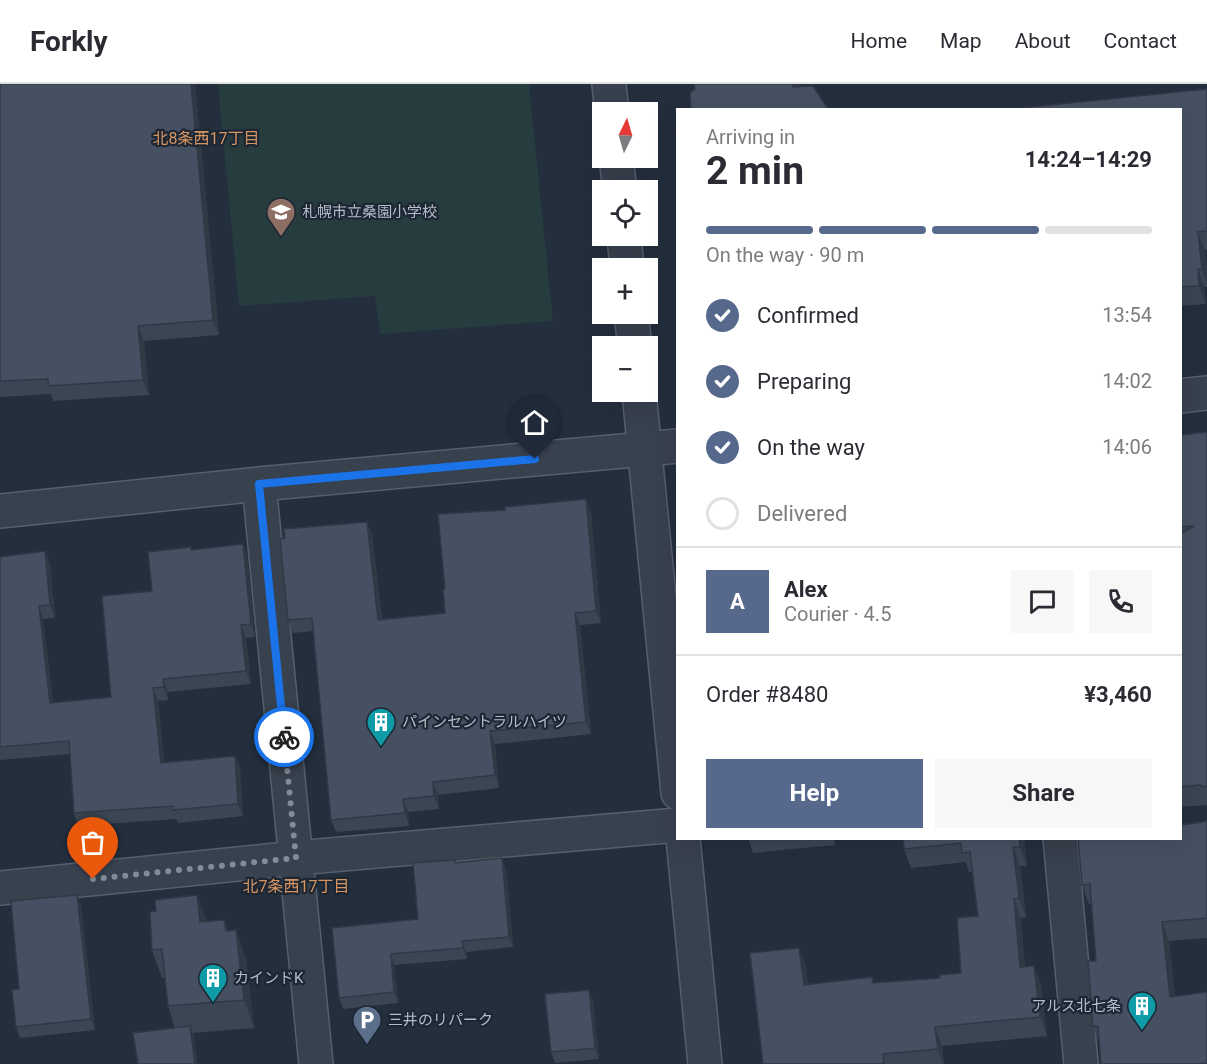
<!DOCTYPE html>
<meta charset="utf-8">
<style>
body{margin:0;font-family:Roboto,"Noto Sans JP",sans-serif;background:#f7f7f7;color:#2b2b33;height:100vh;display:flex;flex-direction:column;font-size:22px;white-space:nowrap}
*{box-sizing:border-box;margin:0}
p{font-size:20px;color:#7c7c81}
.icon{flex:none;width:33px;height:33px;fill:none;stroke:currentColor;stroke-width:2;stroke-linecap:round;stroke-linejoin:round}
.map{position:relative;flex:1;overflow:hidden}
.side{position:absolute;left:676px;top:24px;width:506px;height:732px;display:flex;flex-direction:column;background:#fff;border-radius:0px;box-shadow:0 6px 24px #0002}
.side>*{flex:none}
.needle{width:39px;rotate:5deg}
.buttons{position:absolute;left:592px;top:18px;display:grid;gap:12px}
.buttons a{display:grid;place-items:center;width:66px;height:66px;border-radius:0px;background:#fff;box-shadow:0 6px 24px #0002;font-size:30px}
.pin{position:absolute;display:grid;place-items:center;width:51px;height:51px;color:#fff;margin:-62px -26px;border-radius:50% 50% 50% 0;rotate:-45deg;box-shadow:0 0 6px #0007}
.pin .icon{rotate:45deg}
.courier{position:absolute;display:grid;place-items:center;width:60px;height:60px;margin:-30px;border:4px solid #1a73e8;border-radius:50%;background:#fff;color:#222;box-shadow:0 2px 8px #0007}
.summary em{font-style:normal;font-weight:700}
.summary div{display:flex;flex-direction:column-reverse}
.summary{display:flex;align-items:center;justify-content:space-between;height:102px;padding:0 30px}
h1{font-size:39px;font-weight:700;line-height:45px}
.bar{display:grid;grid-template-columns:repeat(4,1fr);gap:9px 6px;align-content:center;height:72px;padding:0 30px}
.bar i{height:8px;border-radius:4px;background:#e1e1e2}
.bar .on{background:#56698c}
.bar p{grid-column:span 4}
.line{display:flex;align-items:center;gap:15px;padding:0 30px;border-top:2px solid #e1e1e2}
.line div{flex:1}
.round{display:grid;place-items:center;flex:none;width:63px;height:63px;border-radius:0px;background:#f7f7f7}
ol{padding:0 30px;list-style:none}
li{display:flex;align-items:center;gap:18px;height:66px}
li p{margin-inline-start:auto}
li .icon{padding:6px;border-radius:50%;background:#56698c;color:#fff;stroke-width:4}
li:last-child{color:#7c7c81}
li i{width:33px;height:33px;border:3px solid #e1e1e2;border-radius:50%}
.cta{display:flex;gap:12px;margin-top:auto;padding:12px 30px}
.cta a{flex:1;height:69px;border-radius:0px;background:#56698c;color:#fff;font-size:24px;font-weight:700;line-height:69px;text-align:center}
.cta a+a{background:#f7f7f7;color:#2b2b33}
header{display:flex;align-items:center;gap:36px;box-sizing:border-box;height:84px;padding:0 30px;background:#fff;border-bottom:2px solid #e1e1e2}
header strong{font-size:28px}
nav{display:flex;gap:33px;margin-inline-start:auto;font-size:21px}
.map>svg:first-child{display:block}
</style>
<header>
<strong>Forkly</strong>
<nav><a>Home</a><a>Map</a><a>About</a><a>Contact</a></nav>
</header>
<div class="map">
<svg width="1207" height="980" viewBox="0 0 1207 980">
<rect width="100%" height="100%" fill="#242f3e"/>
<!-- green -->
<path fill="#263c3f" d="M218,0H529L553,237L380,250L375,212L239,222Z"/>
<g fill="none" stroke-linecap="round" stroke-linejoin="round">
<!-- minor casing -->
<g stroke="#565f6c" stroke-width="36">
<path id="minor" d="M609,0L612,28
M616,74L620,106
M624,152L627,184
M631,230L635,262
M639,308L678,709
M1180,312L1207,309
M259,400L316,980
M0,427L259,400L678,362
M683,754L705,980
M1060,754L1081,980
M0,804L296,774L678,741"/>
</g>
<!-- minor -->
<use href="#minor" stroke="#38414e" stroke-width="33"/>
</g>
<!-- wall -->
<path fill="#3b4654" d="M0,0H195L219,251L144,257L149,311L53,317L51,310L0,313Z
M1207,5V166H1205L1207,188V203H1204L1206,220L1180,222V26Z
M1207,348V721L1180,723V351Z
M586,415L591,428L601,539L580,541L591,650L495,660L499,704L438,711L439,725L408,728L409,742L336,748L331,736L313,547L293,549L288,536L372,450L382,535L445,529V505L505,426Z
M243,460L247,472L255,553L246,554L251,600L168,608V616L158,617L164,678L235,672L240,684L243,732L178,739L176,735L78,742L74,729L70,670L0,676V473L50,480L55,534L43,535L53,619L111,613L152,507L192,466Z
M1207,737V854L1169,857L1175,912L1207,908V980H1101L1100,961L1093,942L1096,877L1091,820H1089L1082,801Z
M748,754H834L835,761L753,769Z
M903,754H1024L1027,782H1020L1026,833L1021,834L1025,883L1034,882L1041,901L1047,952L942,962L944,980H763L799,864L806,883L808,900L874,899L940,894L961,889L978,832L972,788H969L966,778L911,784L904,765Z
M455,776L456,779L506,785L513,863L466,868L467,875L394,881L398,919L343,925L339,914L418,835Z
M77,811L81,822L95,946L20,954L16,943L19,905Z
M224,836L228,847L246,874L254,944L193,949L194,953L175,944L168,922L165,894H162L152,866L207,837Z
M593,917L599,975L555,979L551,968Z"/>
<!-- shaded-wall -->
<path fill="#303945" d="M191,0H195L219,251L213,236Z
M793,0H799L802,26L793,3Z
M1198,148L1205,166L1207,199L1202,185Z
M1198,185L1204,203L1206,220L1199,202Z
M138,242L144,257L149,311L143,296Z
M586,415L591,428L601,539L596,527Z
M367,438L372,450L383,549L378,536Z
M243,460L247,472L255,553L251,540Z
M45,467L50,480L55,534L50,521Z
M39,522L43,535L54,631L50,619Z
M575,529L580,541L591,650L586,638Z
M241,541L246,554L251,600L246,587Z
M163,595L168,608V616L164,603Z
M153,604L158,617L165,691L161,679Z
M490,647L495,660L499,704L495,691Z
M235,672L240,684L243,732L238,720Z
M433,698L438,711L439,725L434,712Z
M403,715L408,728L409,742L405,729Z
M1019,754H1024L1027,782L1020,763Z
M1013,763L1020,782L1026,833L1019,814Z
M502,774L506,785L513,863L509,853Z
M77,811L81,822L95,946L91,935Z
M197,811L208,839L200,838Z
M1014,815L1021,834L1027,903L1020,883Z
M1162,838L1169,857L1177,932L1170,913Z
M236,846L246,874L254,944L244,916Z
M462,857L466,868L467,875L463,864Z
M799,864L806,883L811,920L804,901Z
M391,870L394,881L398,919L394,908Z
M1034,882L1041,901L1047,952L1040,933Z
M589,906L593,917L599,975L595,964Z
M190,942L194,953L198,980H195Z
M935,943L942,962L944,980H943L938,965Z"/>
<!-- building -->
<path fill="#455162" stroke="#303945" stroke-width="1.5" d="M0,0H191L213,236L138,242L143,296L48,302V295L0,297Z
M694,0H793V3L813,2L829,26H691L690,9L695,5Z
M1207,5V147L1198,148L1202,185H1198L1199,202L1180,203V26L1011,25Z
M1207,348V703L1199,701L1180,703V450L1194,442L1180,443V351Z
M586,415L596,527L575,529L586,638L490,647L495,691L433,698L434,712L403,715L405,729L331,736L312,534L288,536L280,455L285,454L284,445L367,438L378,536L445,529L443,505H445L438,430L505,426V423Z
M243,460L251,540L241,541L246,587L163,595L164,603L153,604L161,679L235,672L238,720L173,726V722L74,729L69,657L0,663V473L45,467L50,521L39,522L50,619L111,613L102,512L152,507L148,468L191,463V466Z
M1207,737V834L1162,838L1170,913L1207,908V979L1198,980H1101L1098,942H1093L1088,877H1096L1090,800L1082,801L1078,754H1180V741L1203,738Z
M903,754H1019L1020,763H1013L1019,814L1014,815L1020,883L1034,882L1040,933L935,943L938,965L883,970L884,980H763L750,869L799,864L804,901L872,893L873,899L940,894L939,891L961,889L957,834L978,832L970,768L962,769L961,759L904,765Z
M502,774L509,853L462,857L463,864L391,870L394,908L339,914L332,844L418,835L413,779L455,776V779Z
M77,811L91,935L16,943L12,906L19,905L11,817Z
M197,811L200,838L224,836L226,847L236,846L244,916L168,922L162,865L152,866L150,828L156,827L155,816Z
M589,906L595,964L551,968L545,910Z
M190,942L195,980H138L133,949Z"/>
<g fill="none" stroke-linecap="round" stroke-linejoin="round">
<!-- done -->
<path stroke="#828b98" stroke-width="6" stroke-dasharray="0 10.8" d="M93,795L296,774L284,653"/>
<!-- route -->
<path stroke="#1a73e8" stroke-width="8" d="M284,653L259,400L535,375"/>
</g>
<!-- icons -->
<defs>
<g id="school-pin" transform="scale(1.5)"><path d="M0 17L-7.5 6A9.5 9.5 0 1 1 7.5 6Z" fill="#8d6e63" stroke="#1d2633"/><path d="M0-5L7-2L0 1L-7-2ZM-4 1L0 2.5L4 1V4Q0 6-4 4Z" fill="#fff"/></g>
<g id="building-pin" transform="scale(1.5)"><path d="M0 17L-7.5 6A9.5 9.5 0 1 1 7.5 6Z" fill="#0f9aa8" stroke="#1d2633"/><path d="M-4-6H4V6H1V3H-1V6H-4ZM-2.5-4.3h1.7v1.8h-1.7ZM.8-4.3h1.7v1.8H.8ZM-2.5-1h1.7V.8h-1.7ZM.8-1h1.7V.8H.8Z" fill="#fff"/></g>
<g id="parking-pin" transform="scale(1.5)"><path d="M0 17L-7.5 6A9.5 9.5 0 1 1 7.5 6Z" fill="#5c6f8a" stroke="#1d2633"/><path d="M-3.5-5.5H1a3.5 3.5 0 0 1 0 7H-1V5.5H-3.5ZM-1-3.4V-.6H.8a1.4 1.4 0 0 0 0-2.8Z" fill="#fff"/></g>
</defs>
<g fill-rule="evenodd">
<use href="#school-pin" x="281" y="128"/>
<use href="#building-pin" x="381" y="638"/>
<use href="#building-pin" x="213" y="894"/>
<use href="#building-pin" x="1142" y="922"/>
<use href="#parking-pin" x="367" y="936"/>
</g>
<g text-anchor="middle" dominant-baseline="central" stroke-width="4.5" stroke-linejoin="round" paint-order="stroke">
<!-- poi labels -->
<g font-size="15" fill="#b4bcc9" stroke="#1d2633" text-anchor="start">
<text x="302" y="128">札幌市立桑園小学校</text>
<text x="402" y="638">パインセントラルハイツ</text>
<text x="234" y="894">カインドK</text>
<text x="1121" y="922" text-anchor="end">アルス北七条</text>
<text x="388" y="936">三井のリパーク</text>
</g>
<!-- neighbourhood labels -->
<g font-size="16" fill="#d59563" stroke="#1d2633">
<text x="206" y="54">北8条西17丁目</text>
<text x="296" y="802">北7条西17丁目</text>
</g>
</g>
</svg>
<div class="buttons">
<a><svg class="needle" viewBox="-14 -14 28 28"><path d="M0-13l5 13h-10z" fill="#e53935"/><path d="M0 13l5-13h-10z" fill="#7c7c81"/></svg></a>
<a><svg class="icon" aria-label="locate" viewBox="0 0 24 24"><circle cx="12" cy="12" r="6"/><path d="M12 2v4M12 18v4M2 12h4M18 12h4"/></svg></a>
<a>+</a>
<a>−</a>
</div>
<div class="pin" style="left:93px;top:795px;background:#ea580c"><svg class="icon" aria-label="bag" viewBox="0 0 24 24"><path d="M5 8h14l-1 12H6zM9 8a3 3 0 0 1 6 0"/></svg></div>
<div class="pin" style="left:535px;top:375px;background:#1f2937"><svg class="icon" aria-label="home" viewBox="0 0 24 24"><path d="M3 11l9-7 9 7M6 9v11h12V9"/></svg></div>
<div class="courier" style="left:284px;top:653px"><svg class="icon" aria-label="bike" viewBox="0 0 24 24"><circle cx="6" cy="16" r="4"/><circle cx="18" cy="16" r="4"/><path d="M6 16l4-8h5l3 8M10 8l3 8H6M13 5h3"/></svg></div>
<section class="side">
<div class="summary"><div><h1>2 min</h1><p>Arriving in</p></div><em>14:24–14:29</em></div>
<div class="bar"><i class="on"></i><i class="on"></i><i class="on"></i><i></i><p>On the way · 90 m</p></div>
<ol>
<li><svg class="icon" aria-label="check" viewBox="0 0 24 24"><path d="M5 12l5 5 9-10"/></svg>Confirmed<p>13:54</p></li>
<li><svg class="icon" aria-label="check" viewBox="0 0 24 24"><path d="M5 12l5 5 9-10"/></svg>Preparing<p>14:02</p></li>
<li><svg class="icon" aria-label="check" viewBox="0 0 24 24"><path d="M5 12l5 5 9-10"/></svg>On the way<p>14:06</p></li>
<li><i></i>Delivered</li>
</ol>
<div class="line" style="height:108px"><b class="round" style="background:#56698c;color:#fff">A</b><div><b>Alex</b><p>Courier · 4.5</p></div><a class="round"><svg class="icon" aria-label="chat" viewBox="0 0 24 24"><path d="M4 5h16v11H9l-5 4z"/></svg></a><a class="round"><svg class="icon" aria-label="phone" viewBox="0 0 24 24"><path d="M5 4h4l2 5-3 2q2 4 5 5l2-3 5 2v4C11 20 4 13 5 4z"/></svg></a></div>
<div class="line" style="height:78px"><div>Order #8480</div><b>¥3,460</b></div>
<div class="cta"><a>Help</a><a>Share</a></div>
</section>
</div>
